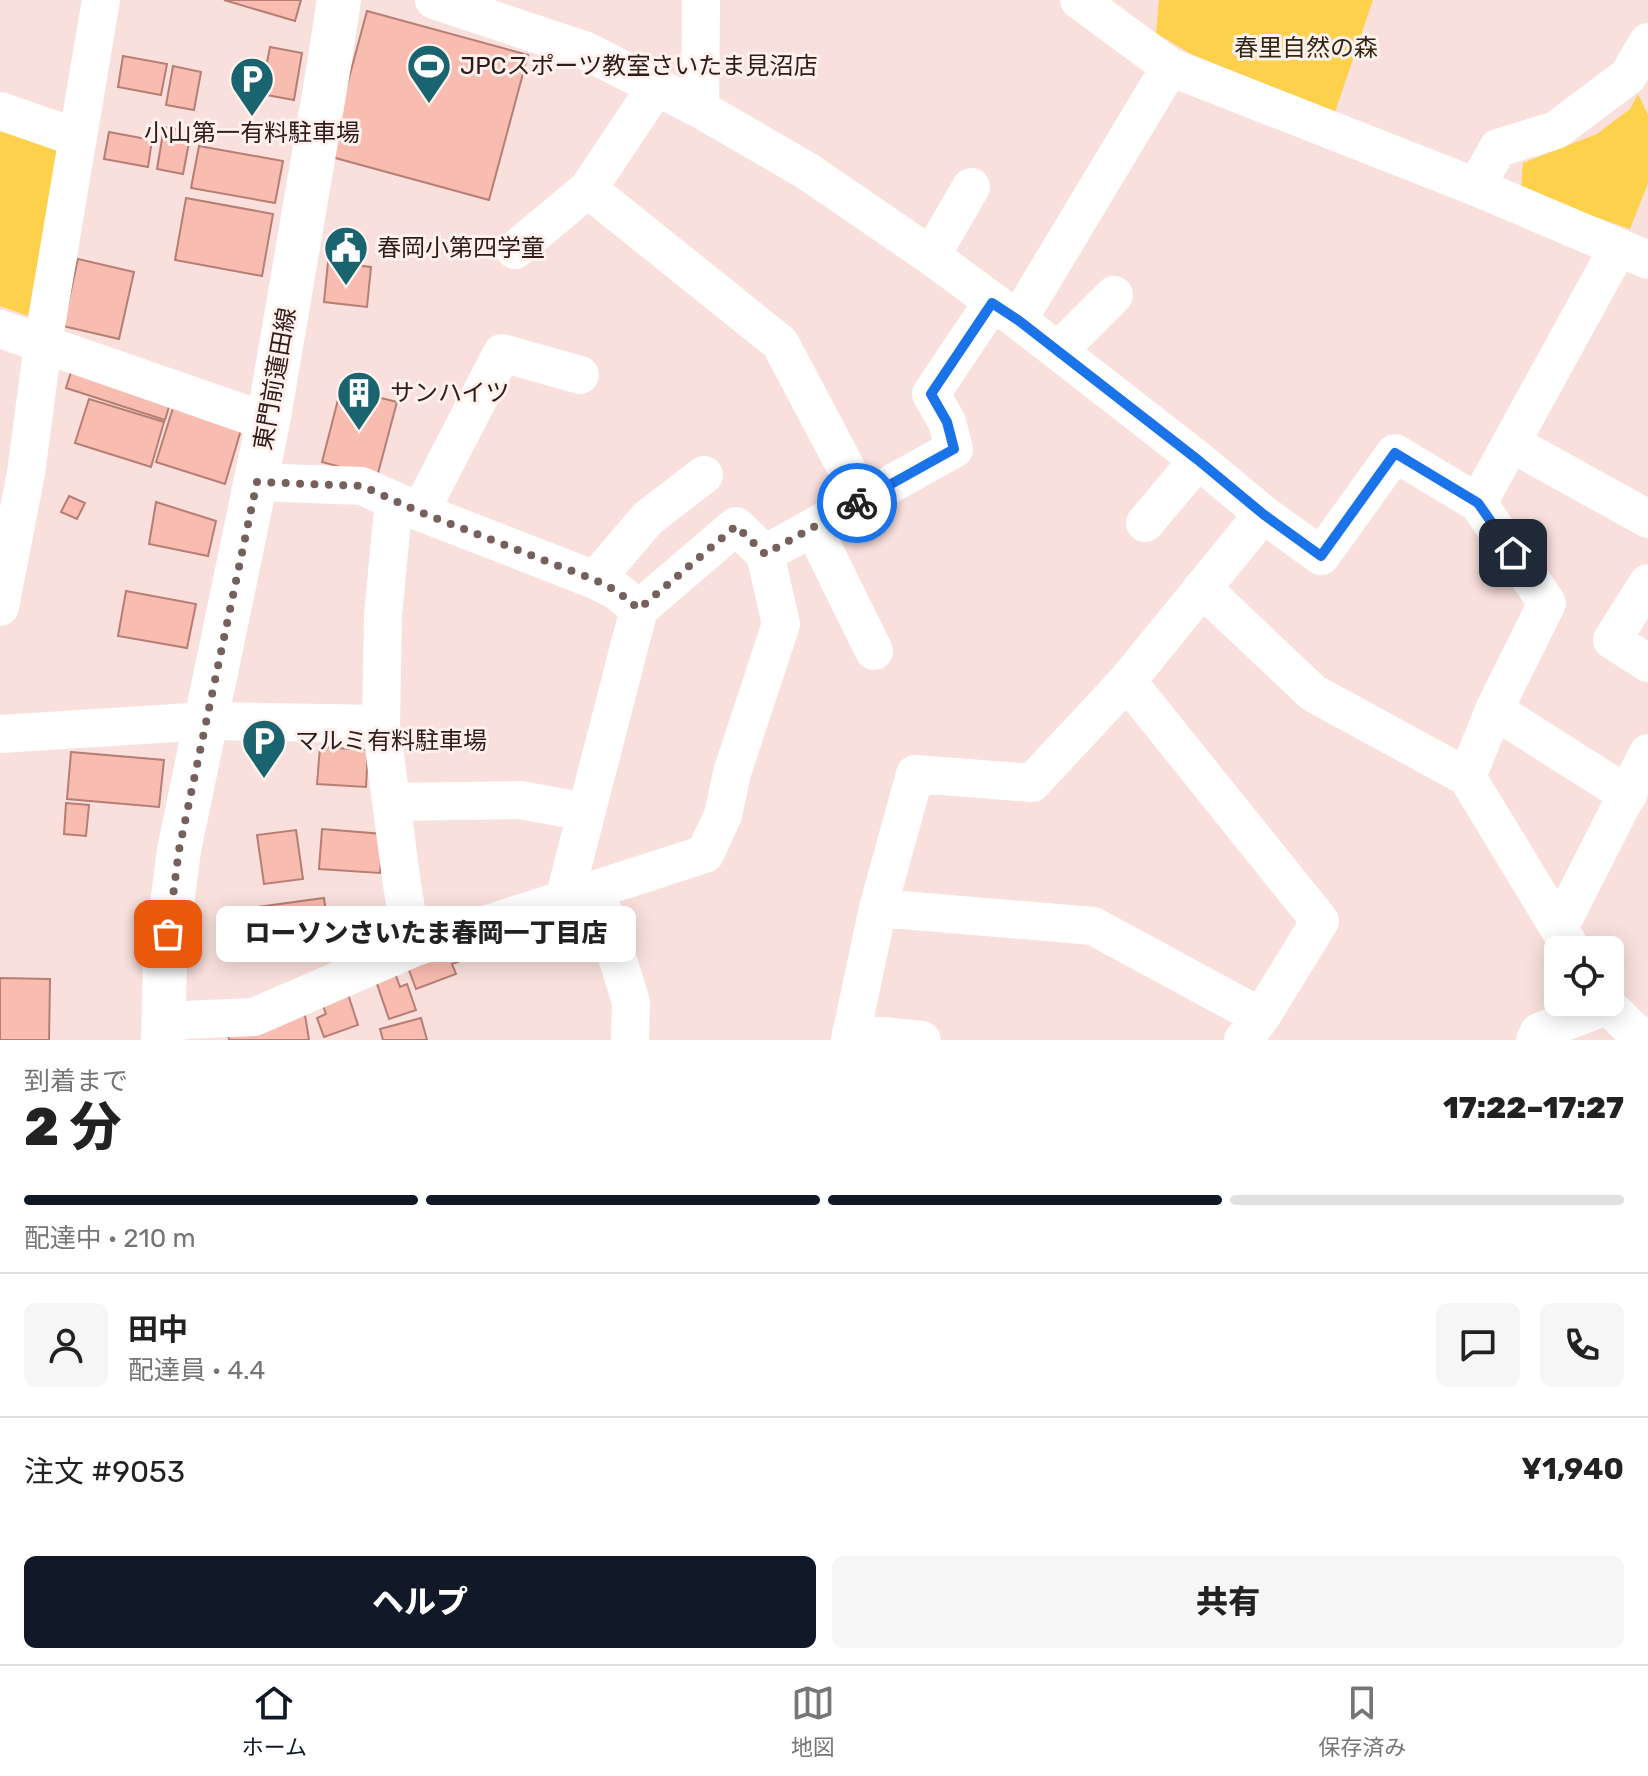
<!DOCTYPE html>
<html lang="ja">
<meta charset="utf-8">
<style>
body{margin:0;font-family:Rubik,"Noto Sans JP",sans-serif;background:#f6f6f6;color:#222;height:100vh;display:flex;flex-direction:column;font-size:30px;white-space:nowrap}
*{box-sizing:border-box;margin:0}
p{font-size:26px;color:#767676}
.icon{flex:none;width:44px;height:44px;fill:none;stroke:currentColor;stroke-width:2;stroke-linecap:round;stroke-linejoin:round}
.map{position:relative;height:1040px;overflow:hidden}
.details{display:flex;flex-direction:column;background:#fff;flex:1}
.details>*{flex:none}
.buttons{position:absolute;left:1544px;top:936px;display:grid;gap:16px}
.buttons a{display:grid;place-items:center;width:80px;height:80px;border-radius:12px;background:#fff;box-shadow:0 4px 20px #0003;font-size:40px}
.pin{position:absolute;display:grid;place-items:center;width:68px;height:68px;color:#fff;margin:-34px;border-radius:16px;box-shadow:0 4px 12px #0006}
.courier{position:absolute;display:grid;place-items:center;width:80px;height:80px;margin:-40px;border:6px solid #1a73e8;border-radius:50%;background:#fff;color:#222;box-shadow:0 2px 10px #0007}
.bubble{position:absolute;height:56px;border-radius:12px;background:#fff;box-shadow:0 4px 20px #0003;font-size:26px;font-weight:800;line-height:56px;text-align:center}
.head em{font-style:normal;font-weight:800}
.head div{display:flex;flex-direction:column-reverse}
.head{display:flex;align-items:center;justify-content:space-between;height:136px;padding:0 24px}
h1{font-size:52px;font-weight:800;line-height:60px}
.bar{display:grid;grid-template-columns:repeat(4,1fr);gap:12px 8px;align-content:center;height:96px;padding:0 24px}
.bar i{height:10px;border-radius:6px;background:#e0e0e0}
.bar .selected{background:#111827}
.bar p{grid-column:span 4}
.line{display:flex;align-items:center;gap:20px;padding:0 24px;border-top:2px solid #e0e0e0}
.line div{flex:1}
.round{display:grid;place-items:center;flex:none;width:84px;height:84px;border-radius:12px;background:#f6f6f6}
.primary-button{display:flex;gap:16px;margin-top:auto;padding:16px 24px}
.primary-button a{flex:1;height:92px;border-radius:12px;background:#111827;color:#fff;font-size:32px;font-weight:800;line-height:92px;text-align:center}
.primary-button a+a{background:#f6f6f6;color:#222}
.tabs{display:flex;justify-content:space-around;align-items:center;height:112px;border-top:2px solid #e0e0e0;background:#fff;font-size:22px;color:#767676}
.tabs a{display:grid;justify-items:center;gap:4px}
.tabs .selected{color:#111827}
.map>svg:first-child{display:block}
</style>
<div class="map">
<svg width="1648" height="1040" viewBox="0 0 1648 1040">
<rect width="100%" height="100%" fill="#f9e0dc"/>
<!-- green -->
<path fill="#fdd14b" d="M1159,0H1373L1335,112L1193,55L1156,33Z
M1638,94L1648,115V183L1630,229L1521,191L1523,163L1597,134L1630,109Z
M0,128L59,148L28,316L0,306Z"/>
<!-- building -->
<path fill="#f8bcb1" stroke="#b67e74" stroke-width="2" d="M224,0H301L295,21Z
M367,11L528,55L489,200L328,156Z
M270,47L302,53L294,100L261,94Z
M123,56L167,64L161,95L118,87Z
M173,66L201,72L194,110L166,105Z
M164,127L191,132L183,174L157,169Z
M109,132L152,140L148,167L104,159Z
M199,146L283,161L275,203L191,188Z
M186,198L273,214L262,276L175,260Z
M78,259L134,272L119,339L63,326Z
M328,262L371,267L367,307L324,302Z
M72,369L171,400L165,420L66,388Z
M341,388L397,402L377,477L322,462Z
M89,399L164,422L151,467L75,443Z
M173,408L241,430L225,484L156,462Z
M69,496L85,503L77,519L61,512Z
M156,502L216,521L208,556L149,544Z
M126,591L196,604L187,648L118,636Z
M320,747L368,750L366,787L317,784Z
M71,752L164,760L159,807L67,799Z
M66,803L89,805L86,836L64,834Z
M322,829L383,834L380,873L319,869Z
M296,830L303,879L264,884L257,835Z
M324,898L328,929L254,939L250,908Z
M458,948L463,960L452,964L456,974L416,989L406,962Z
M393,967L400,987L407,984L416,1010L389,1019L376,981Z
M0,978L50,979L49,1040H0Z
M347,991L358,1025L324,1037L317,1018L326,1014L321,1000Z
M305,1015L309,1040H229L227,1025Z
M421,1018L427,1040H383L380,1029Z"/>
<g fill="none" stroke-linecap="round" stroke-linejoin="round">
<!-- minor -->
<path stroke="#fff" stroke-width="38" d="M434,0L584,50L700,109L807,171L931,256L1018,320L1198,460L1263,514L1321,556L1395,453L1478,503
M1079,0L1170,67L1476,187L1648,260
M700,109L701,0
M0,111L78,138
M1476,187L1498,148L1556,130L1628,76L1648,42
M588,189L780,343L863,500
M515,250L588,189L656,87
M931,256L971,187
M1018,320L1170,67
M0,329L268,422
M1058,351L1114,295
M1511,443L1648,519
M257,482L362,486L420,512L595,580L617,591L639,609L564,899
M394,500L383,615L381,724L402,885L413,948
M420,512L502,353L580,375
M1145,523L1198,460
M813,527L874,651
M765,554L954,449L947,422L931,394L992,303
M595,580L648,518L704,475
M1648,583L1612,640L1648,663
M1202,588L1313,693L1467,777L1572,950
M0,607L26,473L43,344L101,0
M1127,681L1320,921L1261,1017L1243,1040
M1494,710L1628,795
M0,734L206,721L381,724
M1467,777L1494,710L1547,603L1478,503L1618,248
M391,802L520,800L586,812
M596,889L631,1002L630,1040
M878,908L1093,926L1261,1017
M1559,928L1648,753
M1604,1002L1643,1040
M162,1021L254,1017L413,948L705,854L723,815L732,773L781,624L765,554L736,526L639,609
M851,1033L922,1040
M850,1040L878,908L915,774L1032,783L1127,681L1263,514
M1535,1040L1539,1032L1606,1006"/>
<!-- major -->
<path stroke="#fff" stroke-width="44" d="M163,1040L165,959L179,850L268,422L328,71L339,0"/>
</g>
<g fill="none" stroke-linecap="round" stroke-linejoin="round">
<!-- done -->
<path stroke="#76605c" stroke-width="8" stroke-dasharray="0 14.4" d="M168,934L179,850L257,482L362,486L420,512L595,580L617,591L639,609L736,526L765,554L857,503"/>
<!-- route -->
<path stroke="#1a73e8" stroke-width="10" d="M857,503L954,449L947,422L931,394L992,303L1018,320L1198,460L1263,514L1321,556L1395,453L1478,503L1513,553"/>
</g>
<!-- icons -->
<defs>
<g id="stadium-pin" transform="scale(2.3)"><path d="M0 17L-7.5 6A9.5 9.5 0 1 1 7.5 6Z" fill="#1a6470" stroke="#fef1ee"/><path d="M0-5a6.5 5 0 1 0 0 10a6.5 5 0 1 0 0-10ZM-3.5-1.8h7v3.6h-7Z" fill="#fff"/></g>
<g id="parking-pin" transform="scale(2.3)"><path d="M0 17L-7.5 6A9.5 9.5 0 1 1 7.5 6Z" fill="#1a6470" stroke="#fef1ee"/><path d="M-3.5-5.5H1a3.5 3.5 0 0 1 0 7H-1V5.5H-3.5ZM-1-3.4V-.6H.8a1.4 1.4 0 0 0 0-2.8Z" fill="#fff"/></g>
<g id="civic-pin" transform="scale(2.3)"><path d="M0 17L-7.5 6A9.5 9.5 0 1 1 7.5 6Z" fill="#1a6470" stroke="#fef1ee"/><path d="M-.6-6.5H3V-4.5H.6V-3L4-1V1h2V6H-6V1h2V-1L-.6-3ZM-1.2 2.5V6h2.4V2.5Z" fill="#fff"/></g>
<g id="building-pin" transform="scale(2.3)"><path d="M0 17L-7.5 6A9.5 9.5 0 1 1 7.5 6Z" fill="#1a6470" stroke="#fef1ee"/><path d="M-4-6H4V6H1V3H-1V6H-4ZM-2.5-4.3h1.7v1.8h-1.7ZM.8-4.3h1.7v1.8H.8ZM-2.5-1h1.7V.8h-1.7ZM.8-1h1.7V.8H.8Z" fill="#fff"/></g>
</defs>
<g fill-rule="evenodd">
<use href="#stadium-pin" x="429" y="66"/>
<use href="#parking-pin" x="252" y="79"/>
<use href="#civic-pin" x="346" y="248"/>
<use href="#building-pin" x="359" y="393"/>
<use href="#parking-pin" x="264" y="741"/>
</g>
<g text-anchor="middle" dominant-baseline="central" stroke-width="6" stroke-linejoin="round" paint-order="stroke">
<!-- park labels -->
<g font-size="24" fill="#302813" stroke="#fef1ee">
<text x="1306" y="48">春里自然の森</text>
</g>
<!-- poi labels -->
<g font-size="24" fill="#301b17" stroke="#fef1ee" text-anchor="start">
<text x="460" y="66">JPCスポーツ教室さいたま見沼店</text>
<text x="252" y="133" text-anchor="middle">小山第一有料駐車場</text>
<text x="377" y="248">春岡小第四学童</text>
<text x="390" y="393">サンハイツ</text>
<text x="295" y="741">マルミ有料駐車場</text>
</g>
<!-- street labels -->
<g font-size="24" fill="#301b17" stroke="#fef1ee">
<text transform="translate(275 379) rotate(-80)">東門前蓮田線</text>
</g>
</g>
</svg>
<div class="buttons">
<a><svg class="icon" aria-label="locate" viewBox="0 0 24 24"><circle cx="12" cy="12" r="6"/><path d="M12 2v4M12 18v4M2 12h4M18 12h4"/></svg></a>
</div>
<div class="pin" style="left:168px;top:934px;background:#ea580c"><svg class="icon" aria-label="bag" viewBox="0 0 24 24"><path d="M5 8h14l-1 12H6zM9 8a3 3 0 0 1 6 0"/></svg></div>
<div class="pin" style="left:1513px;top:553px;background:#1f2937"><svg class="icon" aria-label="home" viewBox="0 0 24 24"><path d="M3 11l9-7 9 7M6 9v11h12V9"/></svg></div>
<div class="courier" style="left:857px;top:503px"><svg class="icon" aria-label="bike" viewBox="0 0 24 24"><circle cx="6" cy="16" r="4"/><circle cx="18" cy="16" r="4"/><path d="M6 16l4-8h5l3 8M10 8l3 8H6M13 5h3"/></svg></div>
<div class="bubble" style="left:216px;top:906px;width:420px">ローソンさいたま春岡一丁目店</div>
</div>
<section class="details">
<div class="head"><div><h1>2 分</h1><p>到着まで</p></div><em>17:22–17:27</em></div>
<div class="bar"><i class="selected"></i><i class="selected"></i><i class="selected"></i><i></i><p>配達中 · 210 m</p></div>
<div class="line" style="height:144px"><a class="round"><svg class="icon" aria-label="person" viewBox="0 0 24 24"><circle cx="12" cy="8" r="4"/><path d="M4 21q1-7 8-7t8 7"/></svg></a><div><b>田中</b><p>配達員 · 4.4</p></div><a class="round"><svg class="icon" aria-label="chat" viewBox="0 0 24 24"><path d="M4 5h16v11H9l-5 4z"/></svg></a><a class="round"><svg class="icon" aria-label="phone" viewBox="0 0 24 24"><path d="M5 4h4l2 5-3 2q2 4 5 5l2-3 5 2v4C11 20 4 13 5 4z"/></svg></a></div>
<div class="line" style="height:104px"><div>注文 #9053</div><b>¥1,940</b></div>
<div class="primary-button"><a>ヘルプ</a><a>共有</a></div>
</section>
<nav class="tabs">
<a class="selected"><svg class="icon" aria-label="home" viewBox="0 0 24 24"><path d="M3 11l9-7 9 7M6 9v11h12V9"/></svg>ホーム</a>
<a><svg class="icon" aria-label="map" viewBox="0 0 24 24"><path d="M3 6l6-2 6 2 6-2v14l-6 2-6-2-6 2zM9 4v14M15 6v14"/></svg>地図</a>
<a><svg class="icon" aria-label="saved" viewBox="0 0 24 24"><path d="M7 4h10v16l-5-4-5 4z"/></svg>保存済み</a>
</nav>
